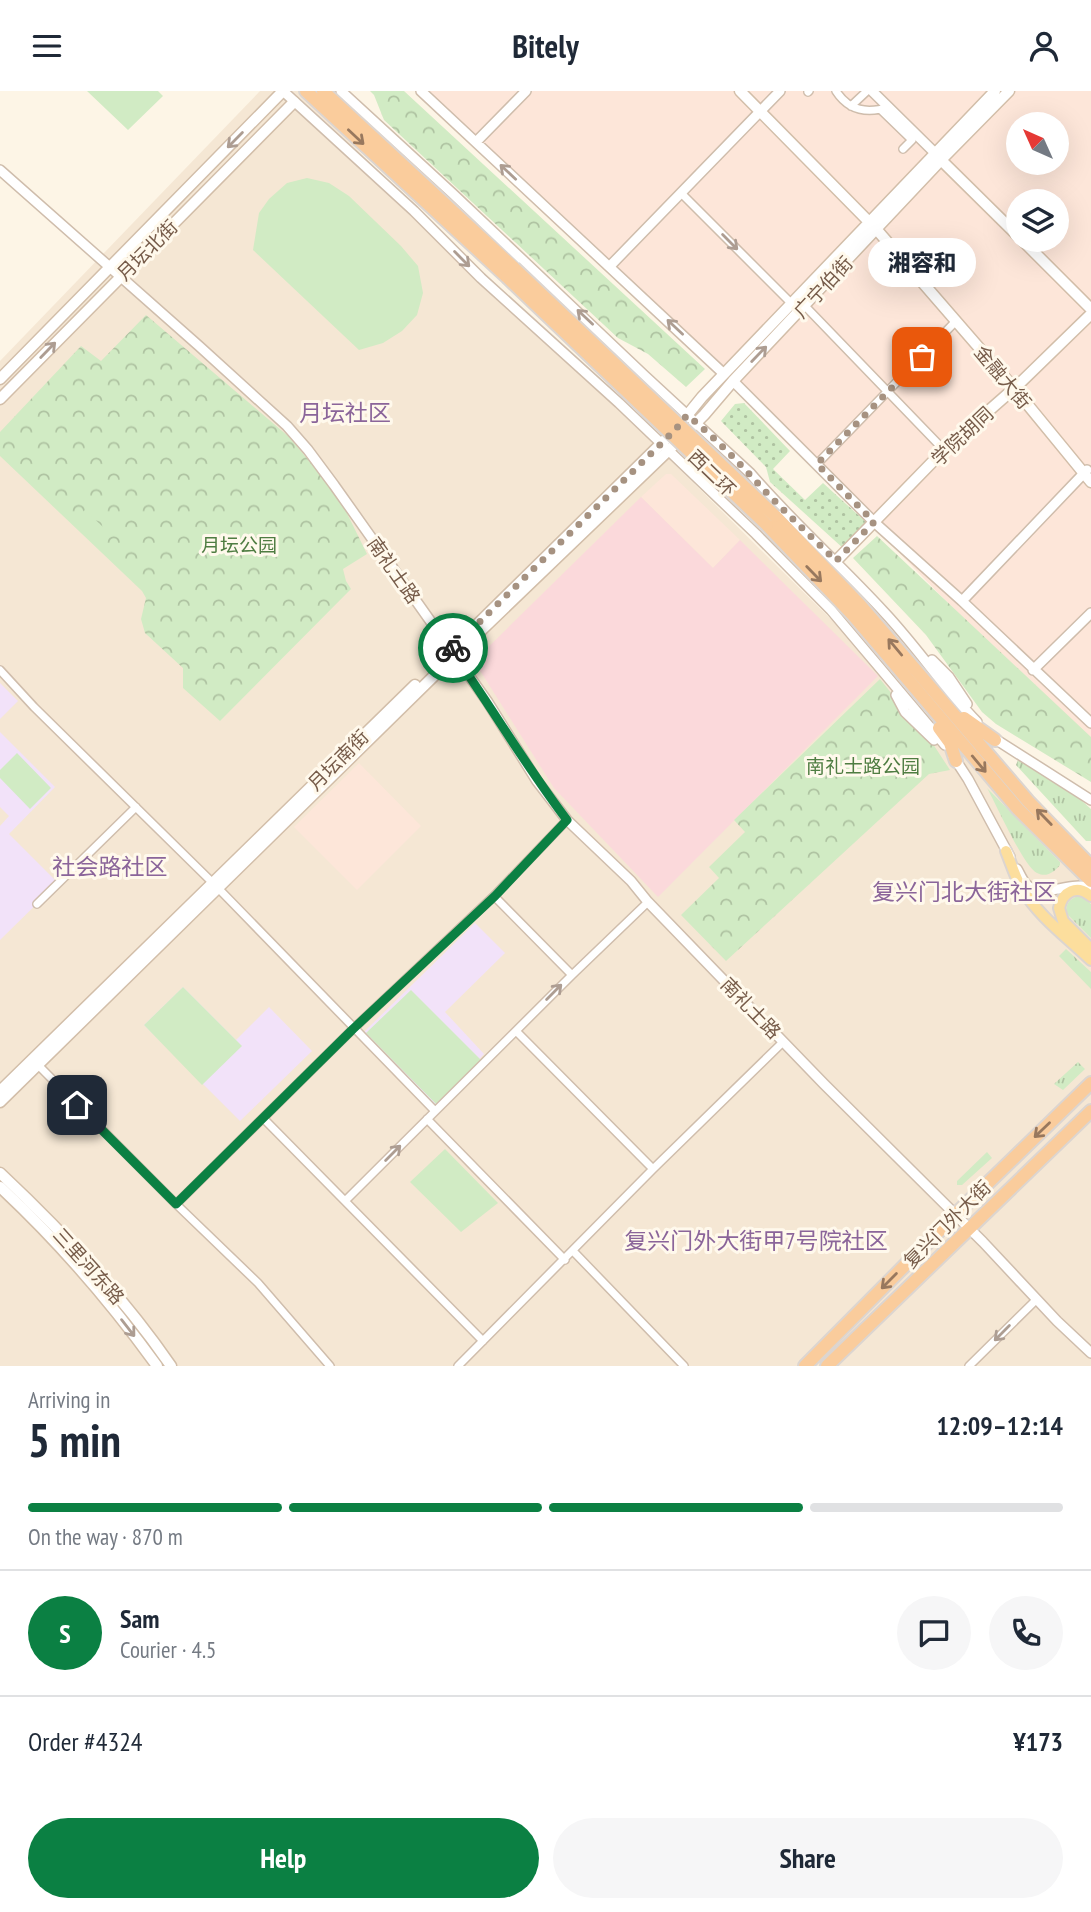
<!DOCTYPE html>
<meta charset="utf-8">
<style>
body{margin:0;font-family:"PT Sans Narrow","Noto Sans SC",sans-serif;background:#f6f6f7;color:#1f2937;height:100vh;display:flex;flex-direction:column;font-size:26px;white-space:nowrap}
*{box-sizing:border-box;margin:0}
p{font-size:23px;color:#747a83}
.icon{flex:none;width:38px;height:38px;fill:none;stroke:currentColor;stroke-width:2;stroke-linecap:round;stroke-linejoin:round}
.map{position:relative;height:1275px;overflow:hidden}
.side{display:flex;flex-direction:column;background:#fff;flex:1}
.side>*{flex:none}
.needle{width:46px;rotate:315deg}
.fabs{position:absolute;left:1006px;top:21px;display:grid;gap:14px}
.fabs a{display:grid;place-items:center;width:63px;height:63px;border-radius:50%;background:#fff;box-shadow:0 7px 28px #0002;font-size:35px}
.pin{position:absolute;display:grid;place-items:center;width:60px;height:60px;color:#fff;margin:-30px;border-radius:14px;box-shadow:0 4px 10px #0006}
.courier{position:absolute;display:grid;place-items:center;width:70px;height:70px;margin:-35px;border:5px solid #0b8043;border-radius:50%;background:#fff;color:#222;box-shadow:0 2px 9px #0007}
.bubble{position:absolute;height:49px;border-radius:24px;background:#fff;box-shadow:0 7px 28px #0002;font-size:23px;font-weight:800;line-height:49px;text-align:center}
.overview em{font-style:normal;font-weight:800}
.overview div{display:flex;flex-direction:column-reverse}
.overview{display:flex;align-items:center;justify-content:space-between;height:119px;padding:0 28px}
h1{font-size:46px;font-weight:800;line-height:52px}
.bar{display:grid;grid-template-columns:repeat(4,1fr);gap:10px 7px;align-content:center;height:84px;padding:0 28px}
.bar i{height:9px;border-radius:5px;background:#e0e1e3}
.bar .current{background:#0b8043}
.bar p{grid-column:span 4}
.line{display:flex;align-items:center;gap:18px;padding:0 28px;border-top:2px solid #e0e1e3}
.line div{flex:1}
.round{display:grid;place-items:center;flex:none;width:74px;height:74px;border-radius:37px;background:#f6f6f7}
.action{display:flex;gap:14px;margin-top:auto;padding:14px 28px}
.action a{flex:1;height:80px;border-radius:42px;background:#0b8043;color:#fff;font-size:28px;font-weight:800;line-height:80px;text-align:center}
.action a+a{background:#f6f6f7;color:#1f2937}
header{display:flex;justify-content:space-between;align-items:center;height:91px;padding:0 28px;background:#fff;font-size:32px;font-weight:800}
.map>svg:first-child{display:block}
</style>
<header><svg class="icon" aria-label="menu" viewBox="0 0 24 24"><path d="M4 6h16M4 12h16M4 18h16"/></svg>Bitely<svg class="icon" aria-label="person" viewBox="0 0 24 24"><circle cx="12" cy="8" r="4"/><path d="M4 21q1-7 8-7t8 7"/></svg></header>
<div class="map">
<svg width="1091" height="1275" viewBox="0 0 1091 1275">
<defs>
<pattern id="grass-tufts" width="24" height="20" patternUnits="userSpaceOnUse" patternTransform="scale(1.75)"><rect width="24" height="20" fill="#d1ebc4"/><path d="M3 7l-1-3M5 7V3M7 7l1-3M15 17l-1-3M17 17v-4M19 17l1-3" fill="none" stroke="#aec2a1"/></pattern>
<pattern id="park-crowns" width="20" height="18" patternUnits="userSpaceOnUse" patternTransform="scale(1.75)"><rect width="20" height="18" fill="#d1ebc4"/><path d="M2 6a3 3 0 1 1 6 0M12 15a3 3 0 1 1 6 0" fill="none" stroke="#aec2a1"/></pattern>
<pattern id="garden-dots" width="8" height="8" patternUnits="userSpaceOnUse" patternTransform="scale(1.75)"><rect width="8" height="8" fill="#d1ebc4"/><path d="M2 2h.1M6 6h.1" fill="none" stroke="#aec2a1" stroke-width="1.8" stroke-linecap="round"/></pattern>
</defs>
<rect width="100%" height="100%" fill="#fdf5e6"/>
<!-- residential -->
<path fill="#f5e7d4" d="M260,0H298L1091,786V1275H0V270Z"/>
<!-- commercial -->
<path fill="#fde6d9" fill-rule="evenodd" d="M420,0H1091V660L733,290ZM1018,33H1057V72H1018ZM1018,110H1057V149H1018Z
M666,383H671L740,449L713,477L641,406Z
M359,672L421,735L357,799L294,736Z"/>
<!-- education -->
<path fill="#f2e2f9" d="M0,592L18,610L0,628Z
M0,641L55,696L9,743L58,792L0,849V735L9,725L0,716Z
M475,832L505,862L445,921L484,963L436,1015L364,941Z
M183,896L236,949L269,916L312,960L240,1030L144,934Z"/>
<!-- medical -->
<path fill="#fbd9db" d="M641,406L713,477L740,449L878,585L658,806L554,697L474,570Z"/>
<!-- grass -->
<path fill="url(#grass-tufts)" d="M1018,669L1081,709L1091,718V750H1086L1016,674Z
M987,697L1060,771V774C1054,781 1047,787 1037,782C1024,776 996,713 987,697Z
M1078,805L1084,807L1091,813V847L1066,822C1066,813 1069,808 1078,805Z
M1066,858L1091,881V898L1059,865Z
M1078,971L1085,978L1063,999L1054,993Z
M987,1061L992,1067L962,1094H957V1090Z"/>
<!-- park -->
<path fill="url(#park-crowns)" d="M370,0H404L705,278L686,296L648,263L618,247L384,29L374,4Z
M146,224L288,345L338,404L367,463L343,478L346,490L351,498L220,630L183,597V577L145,542L141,528L146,507L142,500L0,365V341L81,255L101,270Z
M877,445L1091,646V691L996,633L982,621L926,544L853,467Z
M880,588L896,608L901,619L913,636L924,643L933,653L950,679L929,683L726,870L681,824L719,787L709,776L745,741L734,729Z"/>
<!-- garden -->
<path fill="url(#garden-dots)" d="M744,312L790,360L773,378L805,409L823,392L867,432L844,458L770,391L766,376L721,330L735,313Z"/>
<!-- pitch -->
<path fill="#d1ebc4" d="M87,0H158L163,5L128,39Z
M307,87L329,92L349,105L401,155L418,175L423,202L417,224L402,240L383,252L359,259L253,159L259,122L269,108L287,92Z
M85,419L103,436L92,447L74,430Z
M17,662L51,697L30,718L0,687V679Z
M183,896L242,955L202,994L144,934Z
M411,899L481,969L436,1013L366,942Z
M445,1058L498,1112L461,1141L410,1091Z"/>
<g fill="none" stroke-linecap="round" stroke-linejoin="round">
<!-- minor casing -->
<g stroke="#cfbdac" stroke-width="10">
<path id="minor" d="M836,0C849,20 867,23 889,16
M808,1L809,0
M851,15L867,0
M881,19L912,49L903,58
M682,103L791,212
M805,215L944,359
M817,373L956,230
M0,579L34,616L218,797L435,1020
M494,805L572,884
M37,813L136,716
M516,940L653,1078
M38,974L176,1113L258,1192L330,1275
M263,1027L483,1250
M427,1028L565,1169
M345,1110L572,884L648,811
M176,1113L353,938L494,805L567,729
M573,1160L684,1275
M458,1275L653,1078L783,951
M969,1275L1036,1209"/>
</g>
<!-- tertiary casing -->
<g stroke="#cfbdac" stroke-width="12">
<path id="tertiary" d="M283,0L414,120L481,187L619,312L756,443L831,519L945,654
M341,0L452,102L645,285L750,382C792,431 841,474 884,521C917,556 944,597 977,631
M421,0L724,283
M872,0L936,63
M476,51L526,0
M0,79L199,255L287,335L308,359L334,394L487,610L537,690L567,729L631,790L648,811L824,993L983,1151L1057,1230L1091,1262
M610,175L780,0
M733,290L874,431L962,510L1091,632
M962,510L1087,379
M932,569L949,586L967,613
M1033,579L1091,522
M896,604L905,621L934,649
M992,646L1091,709
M953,665L968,688L1010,766
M1017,778C1020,783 1022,789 1026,793C1041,810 1069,789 1091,797"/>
</g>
<!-- secondary casing -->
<g stroke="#d2bea9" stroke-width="13">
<path id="secondary" d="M740,0L877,139L1014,297L1091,391
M941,69L1018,145
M1022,149L1091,218
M0,288L283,0
M0,308L294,11
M836,470L944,359L1018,294L1091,223
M436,574L676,338L702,306L995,0
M0,1000L415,594
M0,1011L440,579L669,359L704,324L733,290L941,69L1009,0
M0,1082C63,1141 122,1204 171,1275
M0,1096C58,1150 110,1210 157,1275"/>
</g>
<!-- primary casing -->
<g stroke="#dcd5d0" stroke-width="14">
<path id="primary" d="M1006,760C1011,772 1015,785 1021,796C1038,825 1067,846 1091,869
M1091,805C1077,793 1063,800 1059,817L1063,830L1091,858"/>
</g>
<!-- trunk casing -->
<g stroke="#dcd5d0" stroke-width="16">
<path id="trunk" d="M306,0L507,186
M323,0L514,177
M775,425L860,514L1028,710L1091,775
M767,434L853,524L1018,718L1091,790
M964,627L995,649
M939,637L950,652L956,670
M805,1275L954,1125L1091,992
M827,1275L1091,1020"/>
</g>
<!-- minor -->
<use href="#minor" stroke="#fff" stroke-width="7"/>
<!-- tertiary -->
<use href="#tertiary" stroke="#fff" stroke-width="9"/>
<!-- secondary -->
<use href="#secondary" stroke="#fff" stroke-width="10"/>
<!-- primary -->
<use href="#primary" stroke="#fcde9d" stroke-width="10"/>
<!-- trunk -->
<use href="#trunk" stroke="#facc9c" stroke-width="12"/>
<!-- trunk-bridge casing -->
<g stroke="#dcd5d0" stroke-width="16" stroke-linecap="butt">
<path id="trunk-bridge" d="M514,177L775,425
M507,186L767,434"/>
</g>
<!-- trunk-bridge -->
<use href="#trunk-bridge" stroke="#facc9c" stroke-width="12"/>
</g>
<!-- one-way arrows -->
<defs><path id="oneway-shaft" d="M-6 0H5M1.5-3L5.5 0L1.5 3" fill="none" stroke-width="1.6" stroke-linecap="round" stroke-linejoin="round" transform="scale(1.75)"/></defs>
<g stroke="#98785e">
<use href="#oneway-shaft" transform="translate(356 46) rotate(43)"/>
<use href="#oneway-shaft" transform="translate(814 483) rotate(46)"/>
<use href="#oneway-shaft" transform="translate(895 556) rotate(-130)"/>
<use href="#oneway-shaft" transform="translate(979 673) rotate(50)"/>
<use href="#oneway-shaft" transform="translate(1044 726) rotate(-134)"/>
<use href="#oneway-shaft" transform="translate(1042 1039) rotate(136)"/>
<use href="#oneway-shaft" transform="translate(889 1190) rotate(135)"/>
</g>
<g stroke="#ad9d92">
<use href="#oneway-shaft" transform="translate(235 49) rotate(135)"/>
<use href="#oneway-shaft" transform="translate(508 81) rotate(-137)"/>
<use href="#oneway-shaft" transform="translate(730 151) rotate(45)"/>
<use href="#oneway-shaft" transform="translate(462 168) rotate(45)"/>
<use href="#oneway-shaft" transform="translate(585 226) rotate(-137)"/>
<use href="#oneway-shaft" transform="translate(675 236) rotate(-137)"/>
<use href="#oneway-shaft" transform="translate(48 259) rotate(-46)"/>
<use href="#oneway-shaft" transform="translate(759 263) rotate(-46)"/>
<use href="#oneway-shaft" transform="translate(554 901) rotate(-45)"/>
<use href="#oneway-shaft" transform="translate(393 1062) rotate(-45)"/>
<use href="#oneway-shaft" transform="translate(128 1237) rotate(52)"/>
<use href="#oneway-shaft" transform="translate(1002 1242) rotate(135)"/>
</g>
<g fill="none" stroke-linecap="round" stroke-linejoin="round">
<!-- done -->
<path stroke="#a69281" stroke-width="7" stroke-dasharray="0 12.6" d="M453,557L676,338L687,324C716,347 741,374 766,401C789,425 813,447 836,470L874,431L817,373L922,266"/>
<!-- route -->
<path stroke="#0b8043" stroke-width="9" d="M77,1014L176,1113L353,938L495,805L567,729C525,674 491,615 451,559L453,557"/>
</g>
<g text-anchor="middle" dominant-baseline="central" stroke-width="6" stroke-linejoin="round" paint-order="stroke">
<!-- street labels -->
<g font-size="19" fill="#775c4a" stroke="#fff9ec">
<text transform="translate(147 159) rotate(-45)">月坛北街</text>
<text transform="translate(823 196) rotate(-47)">广宁伯街</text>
<text transform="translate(1003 286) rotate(50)">金融大街</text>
<text transform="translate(962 345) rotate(-43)">学院胡同</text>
<text transform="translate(712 382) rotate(44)">西二环</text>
<text transform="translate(394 479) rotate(55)">南礼士路</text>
<text transform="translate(338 669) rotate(-45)">月坛南街</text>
<text transform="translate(751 917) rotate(46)">南礼士路</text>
<text transform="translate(947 1133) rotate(-45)">复兴门外大街</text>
<text transform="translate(89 1175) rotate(48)">三里河东路</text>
</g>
<!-- park labels -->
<g font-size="19" fill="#4f7d42" stroke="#fff9ec">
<text x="239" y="454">月坛公园</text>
<text x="863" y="675">南礼士路公园</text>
</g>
<!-- quarter labels -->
<g font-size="23" fill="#8b659a" stroke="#fff9ec">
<text x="345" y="321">月坛社区</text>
<text x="110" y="775">社会路社区</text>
<text x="964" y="800">复兴门北大街社区</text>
<text x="756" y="1149">复兴门外大街甲7号院社区</text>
</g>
</g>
</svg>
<div class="fabs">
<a><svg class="needle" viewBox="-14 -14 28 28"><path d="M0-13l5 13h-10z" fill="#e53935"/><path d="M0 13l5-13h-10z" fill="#747a83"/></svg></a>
<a><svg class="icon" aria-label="layers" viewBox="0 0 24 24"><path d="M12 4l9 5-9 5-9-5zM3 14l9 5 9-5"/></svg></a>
</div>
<div class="pin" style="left:922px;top:266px;background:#ea580c"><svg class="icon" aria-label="bag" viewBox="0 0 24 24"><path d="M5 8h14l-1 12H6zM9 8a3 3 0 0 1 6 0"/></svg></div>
<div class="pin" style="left:77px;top:1014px;background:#1f2937"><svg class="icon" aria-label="home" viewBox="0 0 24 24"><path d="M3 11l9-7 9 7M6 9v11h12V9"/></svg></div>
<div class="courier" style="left:453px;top:557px"><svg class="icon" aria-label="bike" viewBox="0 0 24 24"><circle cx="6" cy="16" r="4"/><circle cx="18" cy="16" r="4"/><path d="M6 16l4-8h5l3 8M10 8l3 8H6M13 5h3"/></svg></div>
<div class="bubble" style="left:868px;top:147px;width:108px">湘容和</div>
</div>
<section class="side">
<div class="overview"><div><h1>5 min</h1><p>Arriving in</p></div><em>12:09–12:14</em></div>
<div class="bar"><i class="current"></i><i class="current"></i><i class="current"></i><i></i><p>On the way · 870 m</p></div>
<div class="line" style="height:126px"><b class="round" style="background:#0b8043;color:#fff">S</b><div><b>Sam</b><p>Courier · 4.5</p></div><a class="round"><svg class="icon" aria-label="chat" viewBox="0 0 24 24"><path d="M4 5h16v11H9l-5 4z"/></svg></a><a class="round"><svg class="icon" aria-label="phone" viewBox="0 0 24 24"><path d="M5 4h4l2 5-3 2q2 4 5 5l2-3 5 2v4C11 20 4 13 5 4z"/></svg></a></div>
<div class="line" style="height:91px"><div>Order #4324</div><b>¥173</b></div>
<div class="action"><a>Help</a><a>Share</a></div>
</section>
